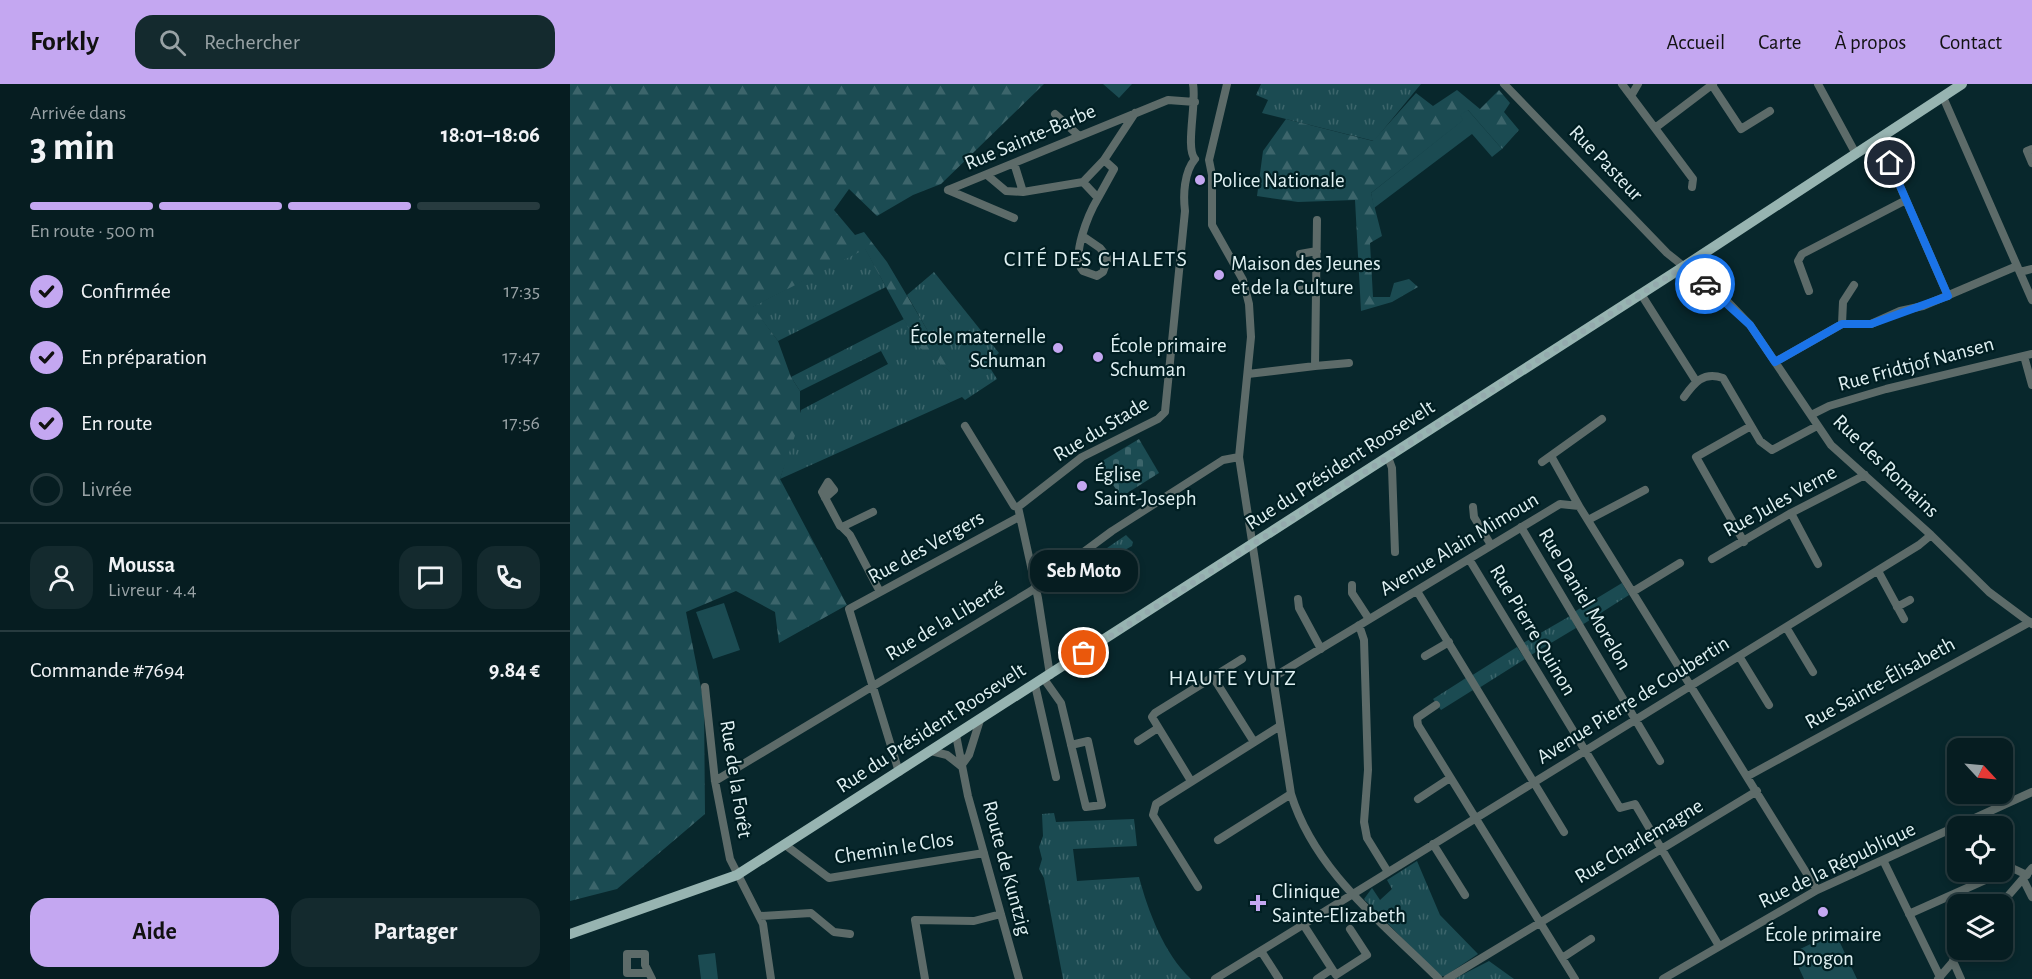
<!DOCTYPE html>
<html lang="fr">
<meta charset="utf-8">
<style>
body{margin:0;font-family:"Alegreya Sans",sans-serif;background:#142a2e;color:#f1f3f6;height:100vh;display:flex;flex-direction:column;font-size:22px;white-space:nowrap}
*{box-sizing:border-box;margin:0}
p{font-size:20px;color:#98a2a5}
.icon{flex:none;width:33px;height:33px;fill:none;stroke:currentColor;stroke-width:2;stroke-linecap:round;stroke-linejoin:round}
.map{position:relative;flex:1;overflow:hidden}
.side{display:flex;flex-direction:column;background:#061d21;width:570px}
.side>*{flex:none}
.needle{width:39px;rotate:116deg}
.tools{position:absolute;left:1377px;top:654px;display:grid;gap:12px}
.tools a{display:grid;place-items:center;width:66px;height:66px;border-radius:12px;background:#061d21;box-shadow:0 3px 9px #0003,0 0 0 2px #273b3f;font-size:30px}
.pin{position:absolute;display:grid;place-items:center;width:51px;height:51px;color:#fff;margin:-26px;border:3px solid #fff;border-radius:50%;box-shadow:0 2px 6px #0007}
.courier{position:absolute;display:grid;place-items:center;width:60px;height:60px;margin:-30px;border:4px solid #1a73e8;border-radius:50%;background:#fff;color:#222;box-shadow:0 2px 8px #0007}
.bubble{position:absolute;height:42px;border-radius:18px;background:#061d21;box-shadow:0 3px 9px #0003,0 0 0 2px #273b3f;font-size:20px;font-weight:700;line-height:42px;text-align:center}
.summary em{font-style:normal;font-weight:700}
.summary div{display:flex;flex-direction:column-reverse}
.summary{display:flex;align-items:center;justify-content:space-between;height:102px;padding:0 30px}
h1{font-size:39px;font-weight:700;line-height:45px}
.bar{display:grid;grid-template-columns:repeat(4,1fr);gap:9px 6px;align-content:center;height:72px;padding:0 30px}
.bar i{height:8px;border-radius:4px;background:#273b3f}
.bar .selected{background:#c4a7f1}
.bar p{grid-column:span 4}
.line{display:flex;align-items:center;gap:15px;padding:0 30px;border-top:2px solid #273b3f}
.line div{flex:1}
.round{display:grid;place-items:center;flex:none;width:63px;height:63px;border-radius:18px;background:#142a2e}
ol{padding:0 30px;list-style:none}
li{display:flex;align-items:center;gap:18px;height:66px}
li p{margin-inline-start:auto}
li .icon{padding:6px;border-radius:50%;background:#c4a7f1;color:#111;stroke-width:4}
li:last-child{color:#98a2a5}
li i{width:33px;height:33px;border:3px solid #273b3f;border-radius:50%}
.primary-button{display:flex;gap:12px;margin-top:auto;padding:12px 30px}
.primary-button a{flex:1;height:69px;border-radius:18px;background:#c4a7f1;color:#111;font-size:24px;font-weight:700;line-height:69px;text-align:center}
.primary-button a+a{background:#142a2e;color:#f1f3f6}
header{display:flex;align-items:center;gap:36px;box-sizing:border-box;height:84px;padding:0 30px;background:#c4a7f1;color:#111}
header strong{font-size:28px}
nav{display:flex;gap:33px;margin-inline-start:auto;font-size:21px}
.search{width:420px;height:54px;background:#142a2e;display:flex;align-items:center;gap:15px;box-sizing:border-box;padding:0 21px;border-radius:18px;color:#98a2a5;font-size:22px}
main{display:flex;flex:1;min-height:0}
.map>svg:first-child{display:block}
</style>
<header>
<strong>Forkly</strong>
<div class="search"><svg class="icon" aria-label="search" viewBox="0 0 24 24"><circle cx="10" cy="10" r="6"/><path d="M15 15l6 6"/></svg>Rechercher</div>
<nav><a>Accueil</a><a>Carte</a><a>À propos</a><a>Contact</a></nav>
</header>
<main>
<section class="side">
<div class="summary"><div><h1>3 min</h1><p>Arrivée dans</p></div><em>18:01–18:06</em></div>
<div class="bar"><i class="selected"></i><i class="selected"></i><i class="selected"></i><i></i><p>En route · 500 m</p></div>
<ol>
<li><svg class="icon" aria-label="check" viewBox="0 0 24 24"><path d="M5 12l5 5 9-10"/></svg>Confirmée<p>17:35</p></li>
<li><svg class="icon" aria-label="check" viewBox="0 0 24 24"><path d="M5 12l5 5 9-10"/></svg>En préparation<p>17:47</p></li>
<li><svg class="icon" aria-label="check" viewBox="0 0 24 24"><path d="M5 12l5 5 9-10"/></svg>En route<p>17:56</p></li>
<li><i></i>Livrée</li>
</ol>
<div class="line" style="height:108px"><a class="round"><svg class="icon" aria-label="person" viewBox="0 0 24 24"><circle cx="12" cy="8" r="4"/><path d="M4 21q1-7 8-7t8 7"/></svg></a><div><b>Moussa</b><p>Livreur · 4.4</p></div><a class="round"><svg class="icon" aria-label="chat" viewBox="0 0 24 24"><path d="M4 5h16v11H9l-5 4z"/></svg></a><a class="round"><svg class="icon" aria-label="phone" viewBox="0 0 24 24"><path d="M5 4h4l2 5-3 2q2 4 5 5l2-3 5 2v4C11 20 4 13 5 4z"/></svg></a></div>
<div class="line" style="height:78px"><div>Commande #7694</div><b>9.84 €</b></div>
<div class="primary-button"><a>Aide</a><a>Partager</a></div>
</section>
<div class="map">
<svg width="1462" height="895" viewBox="0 0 1462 895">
<defs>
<pattern id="grass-tufts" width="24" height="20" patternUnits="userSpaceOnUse" patternTransform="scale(1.5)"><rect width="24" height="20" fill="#1b4b52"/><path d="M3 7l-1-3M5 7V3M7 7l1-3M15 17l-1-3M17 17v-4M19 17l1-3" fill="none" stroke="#3c656b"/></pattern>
<pattern id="forest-firs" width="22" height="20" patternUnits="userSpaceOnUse" patternTransform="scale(1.5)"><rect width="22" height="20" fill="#1b4b52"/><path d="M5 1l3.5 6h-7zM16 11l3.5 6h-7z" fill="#3c656b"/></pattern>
<pattern id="cemetery-stones" width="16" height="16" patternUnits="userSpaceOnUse" patternTransform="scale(1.5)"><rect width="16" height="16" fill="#1b4b52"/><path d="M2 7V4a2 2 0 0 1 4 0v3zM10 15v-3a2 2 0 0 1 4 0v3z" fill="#3c656b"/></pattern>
</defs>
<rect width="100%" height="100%" fill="#08272c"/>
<!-- grass -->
<path fill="url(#grass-tufts)" d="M691,0H851L804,57L692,29L698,16L686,11Z
M295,164L316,203L208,257L182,223Z
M364,188L429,269L417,279L427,295L395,316L392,313L210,395L231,326L318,280L311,267L230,307L221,293L334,235L349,262L382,289L337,211Z
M556,451L563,458L562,462L542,473L537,464Z
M1052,499L1059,511L1012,541L1004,528Z
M1000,532L1006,544L961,571L953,559Z
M947,563L955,575L909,604L901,592Z
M896,594L903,606L871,626L863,615Z
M484,729L486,738L564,735L567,762L503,765L507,797L569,793C578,827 594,870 621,895H493L474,794L469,785L472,775L469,763L473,752L472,730Z
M847,777L870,831L908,870L875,892H869L794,815L802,804L810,816L822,805L817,796Z
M919,877L944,895H884Z"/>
<!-- forest -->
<path fill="url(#forest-firs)" d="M0,0H474L371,100L343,111L307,132L279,105L264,126L285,151L294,148L317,178L384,291L349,263L295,165L183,223L208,257L221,293L230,307V337L210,395L277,521L209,559L205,528L166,507L116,528L134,619L135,730L47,805L0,817Z
M887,6L910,25L929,6L940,19L934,28L949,46L932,65L898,26L894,36L801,109L812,152L800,159L803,213H820L824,199L839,195L848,203L822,218L791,227L785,116L728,118L687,112L693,67L716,35L803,57L846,9L863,22Z"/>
<!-- cemetery -->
<path fill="url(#cemetery-stones)" d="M569,355L589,389L551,413L529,379Z"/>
<!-- garden -->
<path fill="#1b4b52" d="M533,0H562L549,14Z
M898,26L932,65L922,73L902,50L804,124L801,109L893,36L890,31Z
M154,519L170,566L143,575L126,528Z
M1265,848L1287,895H1234L1222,869Z
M145,869L148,895H131L128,871Z"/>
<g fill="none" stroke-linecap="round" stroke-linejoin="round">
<!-- minor -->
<path stroke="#5d6b69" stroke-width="8" d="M623,0C627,18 615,65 625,75
M657,0L639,76L642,91V141L673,196L679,220L681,253L669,373L721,710C745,788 813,839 869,895
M934,0L1097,169L1158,218L1180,241L1261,361L1361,451L1419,508L1462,540
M1052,0L1123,95L1122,103
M1248,0L1286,70
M1142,1L1171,45L1200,27
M1061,12L1068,0
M1373,13L1462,216
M485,30L508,51
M1085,44L1143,0
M1309,54L1378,212
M1462,65L1457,67L1462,79
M444,79L453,108L513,98
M417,91L436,107L453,108
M378,106L598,16L625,18
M378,106L444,134
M528,114L544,85L534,76
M514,153L530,164L538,174L533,188L527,192L513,187C500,173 519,129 528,114L513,98L534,76L565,29
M730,170L747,167
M1450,188L1462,185
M730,206L746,204
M1239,207L1228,177L1232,170L1336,116
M1071,210L1126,297
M1272,240L1273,218L1284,201
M1454,272L1462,301
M1205,278L1272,240H1301L1330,227L1353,222L1447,182
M745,282L779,279
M678,290L745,282L747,136
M1114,313C1124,299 1133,287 1153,294L1190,357L1202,366L1247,342
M1241,331L1259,322L1316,305L1462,270
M395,342L444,422L448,423
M981,372L1009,422
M818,373L822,384L825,468
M972,378L1032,335
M255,414L264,406L258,398L252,408L270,442L272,443
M903,423L904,433L921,461
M303,428L272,443L280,451L310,508
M1221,429L1248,480
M1018,436L1075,406
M951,443L1090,677
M1174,458L1126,373L1181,342
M899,475L1050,724L1065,720L1149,862
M1142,475L1221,429L1295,391
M1308,487L1334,535
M782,501V509L799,535
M847,507L994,748
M1064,507L1110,479
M728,515L729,524L751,565
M1327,523L1340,516
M789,541L794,556L798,686L794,738L797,754L818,788
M1216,543L1243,588
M855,572L879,558
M1169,572L1199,621
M480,591L468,514L448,423L512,373L588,335L595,328L615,127C613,111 614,88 625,75
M643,593L684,658
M702,594L990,420L1009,422L1247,806
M474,595L491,619L516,723L532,721L518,657L501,661
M465,601L486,693
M135,603L145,697L160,775L193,840L201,895
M866,621L847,634L848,641L1005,895
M386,651L398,712L449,895
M568,657L588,644
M361,667L377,671L391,682
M391,682L399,671L410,636
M329,688L279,525L449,433
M1178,692L1460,538
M145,697L461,507L542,447L653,376L669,373
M621,697L582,633L585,629L672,575
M848,715L880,694
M648,756L721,710
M214,760L259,794L414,769
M863,760L895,811
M1313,776L1370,893
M1453,795L1462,813
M628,803L583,731L586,720L710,642
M1431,820L1462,784
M1339,830L1442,784L1457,791
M190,832L241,829L264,848L280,850
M733,840L762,885L747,895
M691,867L709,895
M992,874L1021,855
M1383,877L1391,895
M762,885L766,891L797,871L780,845
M78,889H57V870H75V881L82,895
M355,895L345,836L404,837L431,830
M645,895L1349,461L1361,451
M877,895L1187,707
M1093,895L1247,806L1462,708
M1368,895L1393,866"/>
<!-- major -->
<path stroke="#97b4b1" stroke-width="10" d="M0,850L167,791L1113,183L1392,0"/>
</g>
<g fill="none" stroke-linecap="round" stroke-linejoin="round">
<!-- done -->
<path stroke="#94aaad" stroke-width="6" stroke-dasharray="0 10.8" d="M514,569L1113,183L1135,200"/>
<!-- route -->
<path stroke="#1a73e8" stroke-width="8" d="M1135,200L1180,241L1205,278L1272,240H1301L1378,212L1320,79"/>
</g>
<!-- markers -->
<g fill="#c4a7f1" stroke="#001e22" stroke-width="2">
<circle cx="630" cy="96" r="6"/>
<circle cx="649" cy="191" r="6"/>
<circle cx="488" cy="264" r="6"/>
<circle cx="528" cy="273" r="6"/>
<circle cx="512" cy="402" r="6"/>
<path d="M685 810h6v6h6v6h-6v6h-6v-6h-6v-6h6z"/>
<circle cx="1253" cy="828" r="6"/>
</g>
<g text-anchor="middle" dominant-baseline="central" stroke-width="4.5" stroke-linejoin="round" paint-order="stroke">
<!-- street labels -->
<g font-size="21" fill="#dff0f2" stroke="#001e22">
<text transform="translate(460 53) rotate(-23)">Rue Sainte-Barbe</text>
<text transform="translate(1036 79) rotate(46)">Rue Pasteur</text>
<text transform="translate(1346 280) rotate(-15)">Rue Fridtjof Nansen</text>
<text transform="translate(531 345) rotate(-31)">Rue du Stade</text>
<text transform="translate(770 381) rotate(-33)">Rue du Président Roosevelt</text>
<text transform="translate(1316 382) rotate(44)">Rue des Romains</text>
<text transform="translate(1210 417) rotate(-29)">Rue Jules Verne</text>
<text transform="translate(889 460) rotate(-31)">Avenue Alain Mimoun</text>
<text transform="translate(356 463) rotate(-29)">Rue des Vergers</text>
<text transform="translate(1015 515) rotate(59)">Rue Daniel Morelon</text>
<text transform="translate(375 537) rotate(-31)">Rue de la Liberté</text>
<text transform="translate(963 546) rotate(59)">Rue Pierre Quinon</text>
<text transform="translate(1310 599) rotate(-29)">Rue Sainte-Élisabeth</text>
<text transform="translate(1063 616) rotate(-32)">Avenue Pierre de Coubertin</text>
<text transform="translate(361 644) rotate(-33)">Rue du Président Roosevelt</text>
<text transform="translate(166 695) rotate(81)">Rue de la Forêt</text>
<text transform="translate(1069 757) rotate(-31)">Rue Charlemagne</text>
<text transform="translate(324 764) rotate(-9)">Chemin le Clos</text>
<text transform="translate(1267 781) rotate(-26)">Rue de la République</text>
<text transform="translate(437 784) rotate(75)">Route de Kuntzig</text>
</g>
<!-- poi labels -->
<g font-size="21" fill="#dff0f2" stroke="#001e22" text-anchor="start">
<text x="642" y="96">Police Nationale</text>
<text x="661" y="179">Maison des Jeunes<tspan x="661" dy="24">et de la Culture</tspan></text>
<text x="476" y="252" text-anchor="end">École maternelle<tspan x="476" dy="24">Schuman</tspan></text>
<text x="540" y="261">École primaire<tspan x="540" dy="24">Schuman</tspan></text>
<text x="524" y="390">Église<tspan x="524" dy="24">Saint-Joseph</tspan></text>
<text x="702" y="807">Clinique<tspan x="702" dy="24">Sainte-Elizabeth</tspan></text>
<text x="1253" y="850" text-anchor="middle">École primaire<tspan x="1253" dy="24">Drogon</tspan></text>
</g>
<!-- neighbourhood labels -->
<g font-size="22" letter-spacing="1.5" fill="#dff0f2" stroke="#001e22">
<text x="526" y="175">CITÉ DES CHALETS</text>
<text x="663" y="594">HAUTE YUTZ</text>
</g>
</g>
</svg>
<div class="tools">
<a><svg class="needle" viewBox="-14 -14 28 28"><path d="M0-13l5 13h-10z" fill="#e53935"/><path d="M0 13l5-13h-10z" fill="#98a2a5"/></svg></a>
<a><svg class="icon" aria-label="locate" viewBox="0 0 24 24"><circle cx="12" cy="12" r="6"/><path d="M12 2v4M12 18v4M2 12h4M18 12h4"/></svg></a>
<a><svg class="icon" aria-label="layers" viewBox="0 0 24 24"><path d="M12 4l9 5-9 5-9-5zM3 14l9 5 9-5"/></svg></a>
</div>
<div class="pin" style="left:514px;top:569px;background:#ea580c"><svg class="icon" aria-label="bag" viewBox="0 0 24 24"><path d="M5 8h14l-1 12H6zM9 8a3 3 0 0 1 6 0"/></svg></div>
<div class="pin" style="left:1320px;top:79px;background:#1f2937"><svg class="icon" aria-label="home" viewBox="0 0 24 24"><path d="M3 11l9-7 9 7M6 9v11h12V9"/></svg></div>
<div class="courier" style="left:1135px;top:200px"><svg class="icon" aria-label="car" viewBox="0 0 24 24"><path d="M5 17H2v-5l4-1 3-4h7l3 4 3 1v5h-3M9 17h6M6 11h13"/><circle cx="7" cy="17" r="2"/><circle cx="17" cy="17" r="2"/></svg></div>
<div class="bubble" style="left:460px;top:466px;width:108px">Seb Moto</div>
</div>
</main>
